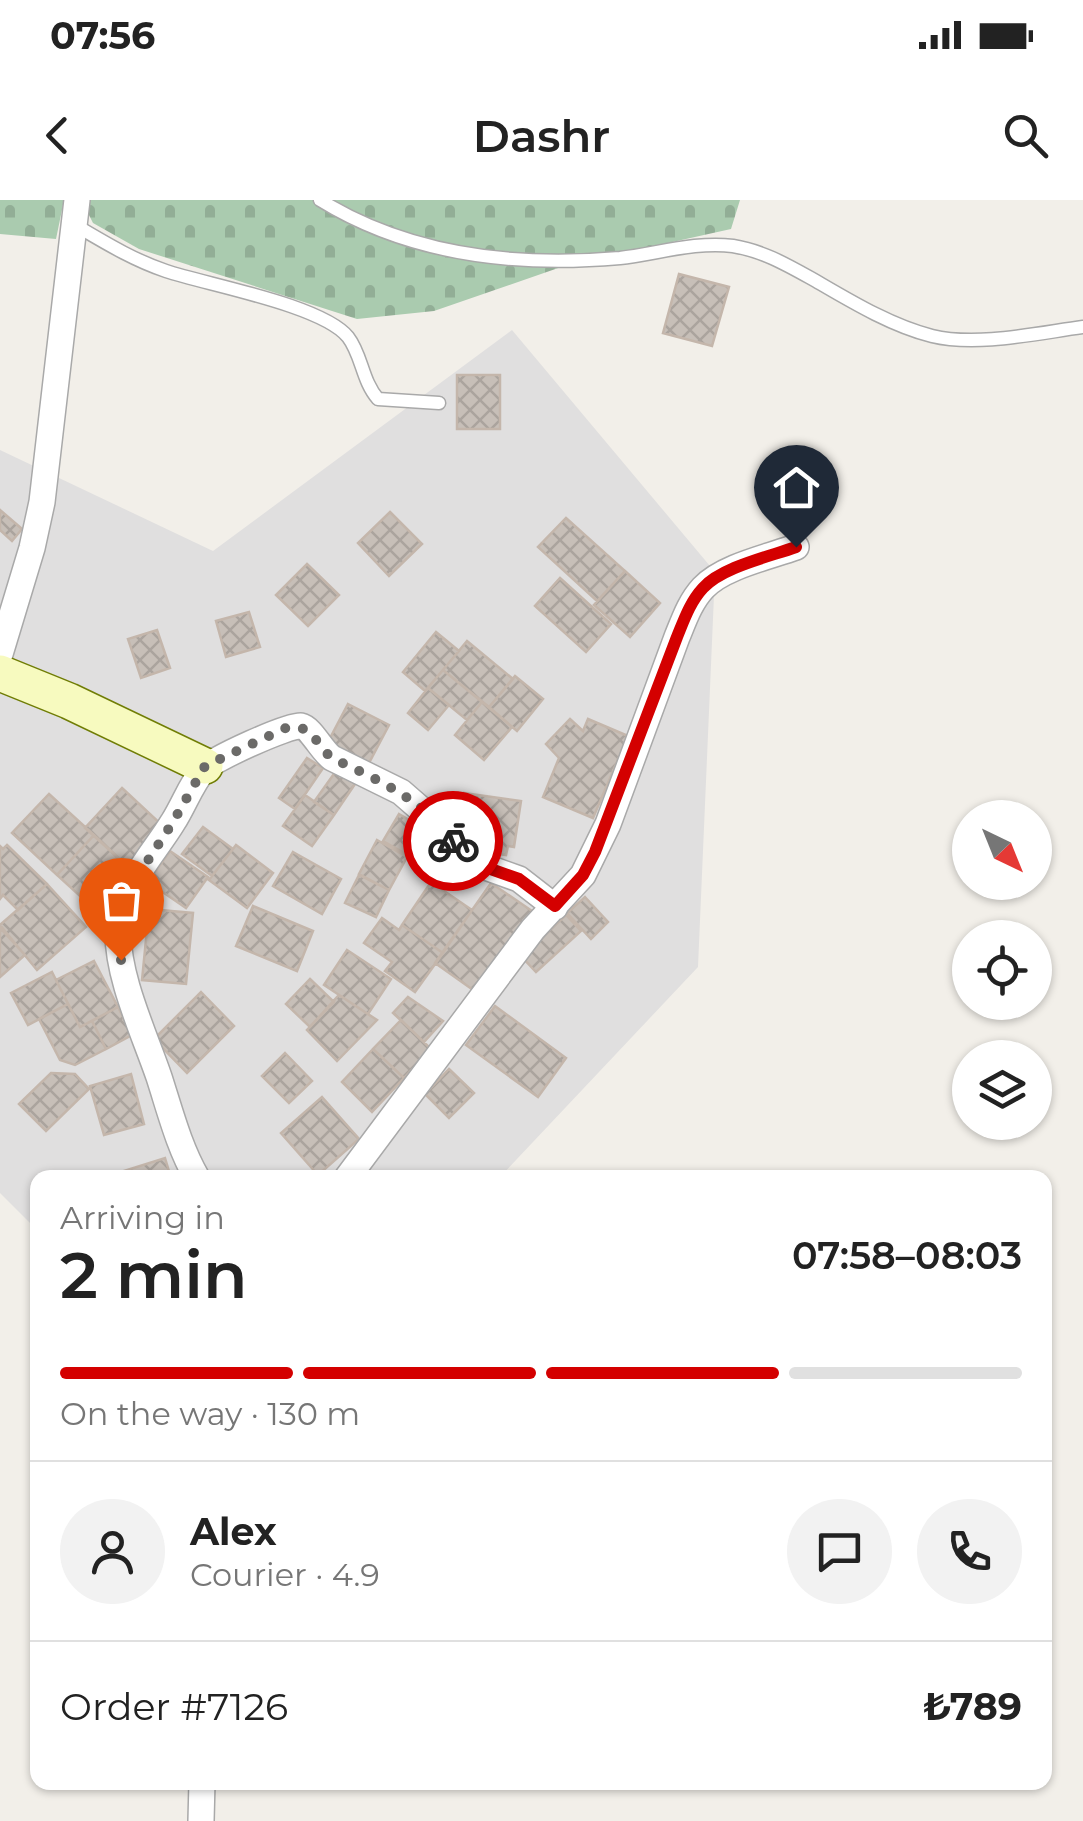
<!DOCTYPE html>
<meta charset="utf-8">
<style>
body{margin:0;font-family:Montserrat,sans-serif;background:#f2f2f2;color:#222;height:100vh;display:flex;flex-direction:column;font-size:38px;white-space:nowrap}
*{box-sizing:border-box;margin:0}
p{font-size:32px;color:#767676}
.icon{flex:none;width:55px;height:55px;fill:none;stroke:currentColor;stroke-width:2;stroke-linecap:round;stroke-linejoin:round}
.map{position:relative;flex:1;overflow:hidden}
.details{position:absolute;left:30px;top:970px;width:1022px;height:620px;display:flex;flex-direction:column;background:#fff;border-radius:20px;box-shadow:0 2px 8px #0004}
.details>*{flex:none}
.needle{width:65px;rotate:137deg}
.tools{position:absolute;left:952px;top:600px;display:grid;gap:20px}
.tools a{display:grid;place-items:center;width:100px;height:100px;border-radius:50%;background:#fff;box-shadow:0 2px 8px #0004;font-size:50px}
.pin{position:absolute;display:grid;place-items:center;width:85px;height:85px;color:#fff;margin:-102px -42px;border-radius:50% 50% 50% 0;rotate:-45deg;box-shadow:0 0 10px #0007}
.pin .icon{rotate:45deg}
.courier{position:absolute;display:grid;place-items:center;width:100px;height:100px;margin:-50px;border:8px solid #d40000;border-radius:50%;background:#fff;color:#222;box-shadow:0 2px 12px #0007}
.head em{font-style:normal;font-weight:600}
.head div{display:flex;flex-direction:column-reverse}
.head{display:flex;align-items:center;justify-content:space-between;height:170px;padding:0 30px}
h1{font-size:65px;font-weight:600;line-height:75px}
.bar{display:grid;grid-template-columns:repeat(4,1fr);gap:15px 10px;align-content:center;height:120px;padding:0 30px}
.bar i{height:12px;border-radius:8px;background:#e0e0e0}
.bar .on{background:#d40000}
.bar p{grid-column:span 4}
.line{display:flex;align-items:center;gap:25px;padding:0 30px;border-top:2px solid #e0e0e0}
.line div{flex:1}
.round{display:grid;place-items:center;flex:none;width:105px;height:105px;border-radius:52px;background:#f2f2f2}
.status{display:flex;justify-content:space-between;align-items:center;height:70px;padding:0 50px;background:#fff;direction:ltr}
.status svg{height:28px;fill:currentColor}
header{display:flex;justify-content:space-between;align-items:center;height:130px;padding:0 30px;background:#fff;font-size:45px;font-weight:600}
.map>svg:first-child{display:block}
</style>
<div class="status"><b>07:56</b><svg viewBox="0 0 49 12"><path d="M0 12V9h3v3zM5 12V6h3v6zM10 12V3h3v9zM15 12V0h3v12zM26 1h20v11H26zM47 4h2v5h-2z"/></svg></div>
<header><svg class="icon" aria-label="back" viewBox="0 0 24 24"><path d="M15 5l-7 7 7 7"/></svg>Dashr<svg class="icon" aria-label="search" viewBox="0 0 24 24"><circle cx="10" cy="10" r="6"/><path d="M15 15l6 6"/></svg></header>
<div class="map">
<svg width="1083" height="1621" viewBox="0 0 1083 1621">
<defs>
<pattern id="cemetery-stones" width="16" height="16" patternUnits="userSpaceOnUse" patternTransform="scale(2.5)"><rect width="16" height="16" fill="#aacbaf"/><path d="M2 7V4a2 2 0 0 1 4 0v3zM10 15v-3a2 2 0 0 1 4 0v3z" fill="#92ae96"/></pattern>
<pattern id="building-cross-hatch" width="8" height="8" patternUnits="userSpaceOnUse" patternTransform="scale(2.5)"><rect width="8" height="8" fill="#c7bfb8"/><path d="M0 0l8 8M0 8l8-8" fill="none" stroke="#aba49e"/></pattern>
</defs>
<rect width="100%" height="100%" fill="#f2efe9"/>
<!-- residential -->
<path fill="#e0dfdf" d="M512,130L715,372L698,767L500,977L38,978L37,1030L0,993V250L213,351Z"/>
<!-- cemetery -->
<path fill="url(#cemetery-stones)" d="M0,0H64L56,39L0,34Z
M90,0H740L731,29L564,66L434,111L357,119L139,49L93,23L88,13Z"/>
<!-- building -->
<path fill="url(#building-cross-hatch)" stroke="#c4b6ab" stroke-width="2.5" d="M679,74L729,87L712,146L663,133Z
M457,175H500V229H457Z
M0,310L22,329L12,341L0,330Z
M390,312L422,344L389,376L358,343Z
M566,318L625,371L597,401L538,347Z
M307,364L339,395L308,426L276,395Z
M625,371L660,403L630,437L594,405Z
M560,378L611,424L586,452L535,406Z
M249,412L260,447L226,457L216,421Z
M157,430L170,468L141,478L128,439Z
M436,432L459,451L425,491L403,472Z
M467,441L513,479L489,507L443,470Z
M443,470L482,502L467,520L428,488Z
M515,476L543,499L517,531L489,507Z
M428,488L449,505L428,530L408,513Z
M482,502L512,527L484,560L455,535Z
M348,504L389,525L369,563L328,542Z
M570,519L583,531L588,519L628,536L593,618L543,597L559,558L546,544Z
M307,558L323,568L295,609L279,598Z
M336,571L355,584L334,615L314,602Z
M122,588L164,627L127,666L85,628Z
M464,593L521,601L514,647L508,646L506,655L463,649L457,639Z
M49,594L94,635L57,675L12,633Z
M305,595L334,615L312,646L283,626Z
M399,614L447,642L431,668L383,641Z
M203,627L233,649L212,676L182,654Z
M94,635L127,666L91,706L57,675Z
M377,640L407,657L389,690L359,674Z
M7,645L47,684L18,710L3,695L0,699V646L3,649Z
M236,645L273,673L247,708L209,680Z
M170,651L208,677L186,708L148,682Z
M293,652L341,679L322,714L273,686Z
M359,675L389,690L376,717L345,703Z
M431,682L472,710L443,753L402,725Z
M491,683L532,711L476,792L435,763Z
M47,684L86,727L37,770L0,725Z
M585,697L608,722L591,739L567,713Z
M253,706L313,731L297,771L236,746Z
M149,709L193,713L186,784L142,780Z
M566,715L581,731L536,772L521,756Z
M382,718L399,730L402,725L443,753L415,792L385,771L392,762L364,743Z
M0,728L25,755L0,777Z
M347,750L391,779L368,814L324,785Z
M94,761L118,807L80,827L56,780Z
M52,772L68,804L28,825L11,793Z
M310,779L334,802L310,827L286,804Z
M201,792L234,826L187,873L154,839Z
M339,795L377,820L337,861L307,830Z
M408,797L443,821L424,842L393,813Z
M68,804L80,827L92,821L106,849L75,865L60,860L39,819Z
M495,806L566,858L538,897L466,845Z
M118,807L132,835L106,849L92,821Z
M401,820L431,849L404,878L373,849Z
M373,849L404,878L372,912L342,882Z
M285,853L312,881L289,903L262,876Z
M449,869L474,893L449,918L425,894Z
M51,873L75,874L89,889L46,931L19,904Z
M131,874L144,924L104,935L90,886Z
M322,897L359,939L318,975L281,933Z
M165,958L171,978H112L111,975Z"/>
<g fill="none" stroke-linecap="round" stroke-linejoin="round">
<!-- lane casing -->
<g stroke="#a9a9a9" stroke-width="15">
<path id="lane" d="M320,0C409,55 517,67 620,58C656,54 696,41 733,46C764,51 789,66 816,81C852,102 892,126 932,136C977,147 1038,133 1083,127
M75,25C104,42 133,60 166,71C208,85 322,105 348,137C362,155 362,181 378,199L439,203"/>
</g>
<!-- street casing -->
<g stroke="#a9a9a9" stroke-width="28">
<path id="street" d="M0,454L32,348L42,302L77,0
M197,978C179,947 170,911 159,877C144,833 117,777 118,730C119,689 153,655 173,622C184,605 191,584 204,569C211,560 290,524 301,526C311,528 322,551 332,558L401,592L447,632L461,654L469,661L519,679L555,707
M347,978L533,729L583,675L608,624L677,437C684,420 690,402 703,388C722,367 768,357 796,347
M201,1621L202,1582"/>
</g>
<!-- secondary casing -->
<g stroke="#707d05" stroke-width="38">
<path id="secondary" d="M0,473L69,501L205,566"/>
</g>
<!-- lane -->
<use href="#lane" stroke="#fff" stroke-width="12"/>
<!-- street -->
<use href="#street" stroke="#fff" stroke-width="25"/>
<!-- secondary -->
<use href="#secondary" stroke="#f7fabf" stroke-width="35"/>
</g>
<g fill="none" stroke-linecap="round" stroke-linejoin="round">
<!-- done -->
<path stroke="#6b6a68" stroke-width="10" stroke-dasharray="0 18" d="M121,760L118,730L122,708L130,688L173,622L205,566L288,527C315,525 314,544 332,558C376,579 424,600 453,641"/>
<!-- route -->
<path stroke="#d40000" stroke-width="12" d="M453,641L468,661L519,679L555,706L583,675L595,652L677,437C684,420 690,402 703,388C722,367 768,357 796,347"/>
</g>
</svg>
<div class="tools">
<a><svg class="needle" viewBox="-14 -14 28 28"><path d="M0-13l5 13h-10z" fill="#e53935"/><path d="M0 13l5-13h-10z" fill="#767676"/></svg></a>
<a><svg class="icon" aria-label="locate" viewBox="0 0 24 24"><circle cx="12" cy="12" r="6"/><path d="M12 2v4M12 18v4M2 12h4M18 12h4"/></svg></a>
<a><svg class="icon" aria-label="layers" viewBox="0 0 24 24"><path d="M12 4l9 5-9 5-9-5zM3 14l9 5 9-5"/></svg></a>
</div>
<div class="pin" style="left:121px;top:760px;background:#ea580c"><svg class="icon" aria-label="bag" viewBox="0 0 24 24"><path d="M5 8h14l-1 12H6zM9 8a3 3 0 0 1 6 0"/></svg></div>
<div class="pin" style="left:796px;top:347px;background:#1f2937"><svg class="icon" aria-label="home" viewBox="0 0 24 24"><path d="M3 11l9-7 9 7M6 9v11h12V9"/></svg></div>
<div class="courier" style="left:453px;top:641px"><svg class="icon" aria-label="bike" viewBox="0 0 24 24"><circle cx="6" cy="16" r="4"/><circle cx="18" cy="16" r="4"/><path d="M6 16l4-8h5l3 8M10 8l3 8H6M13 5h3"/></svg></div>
<section class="details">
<div class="head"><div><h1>2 min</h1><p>Arriving in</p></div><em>07:58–08:03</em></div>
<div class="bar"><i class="on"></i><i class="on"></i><i class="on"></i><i></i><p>On the way · 130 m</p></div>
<div class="line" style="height:180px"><a class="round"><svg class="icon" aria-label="person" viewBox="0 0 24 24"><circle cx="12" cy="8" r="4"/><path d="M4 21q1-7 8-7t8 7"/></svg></a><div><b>Alex</b><p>Courier · 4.9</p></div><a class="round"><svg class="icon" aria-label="chat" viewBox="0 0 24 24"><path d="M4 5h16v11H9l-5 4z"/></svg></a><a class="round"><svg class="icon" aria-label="phone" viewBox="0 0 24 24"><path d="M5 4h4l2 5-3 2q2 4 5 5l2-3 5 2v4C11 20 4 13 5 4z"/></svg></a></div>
<div class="line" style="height:130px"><div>Order #7126</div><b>₺789</b></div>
</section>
</div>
